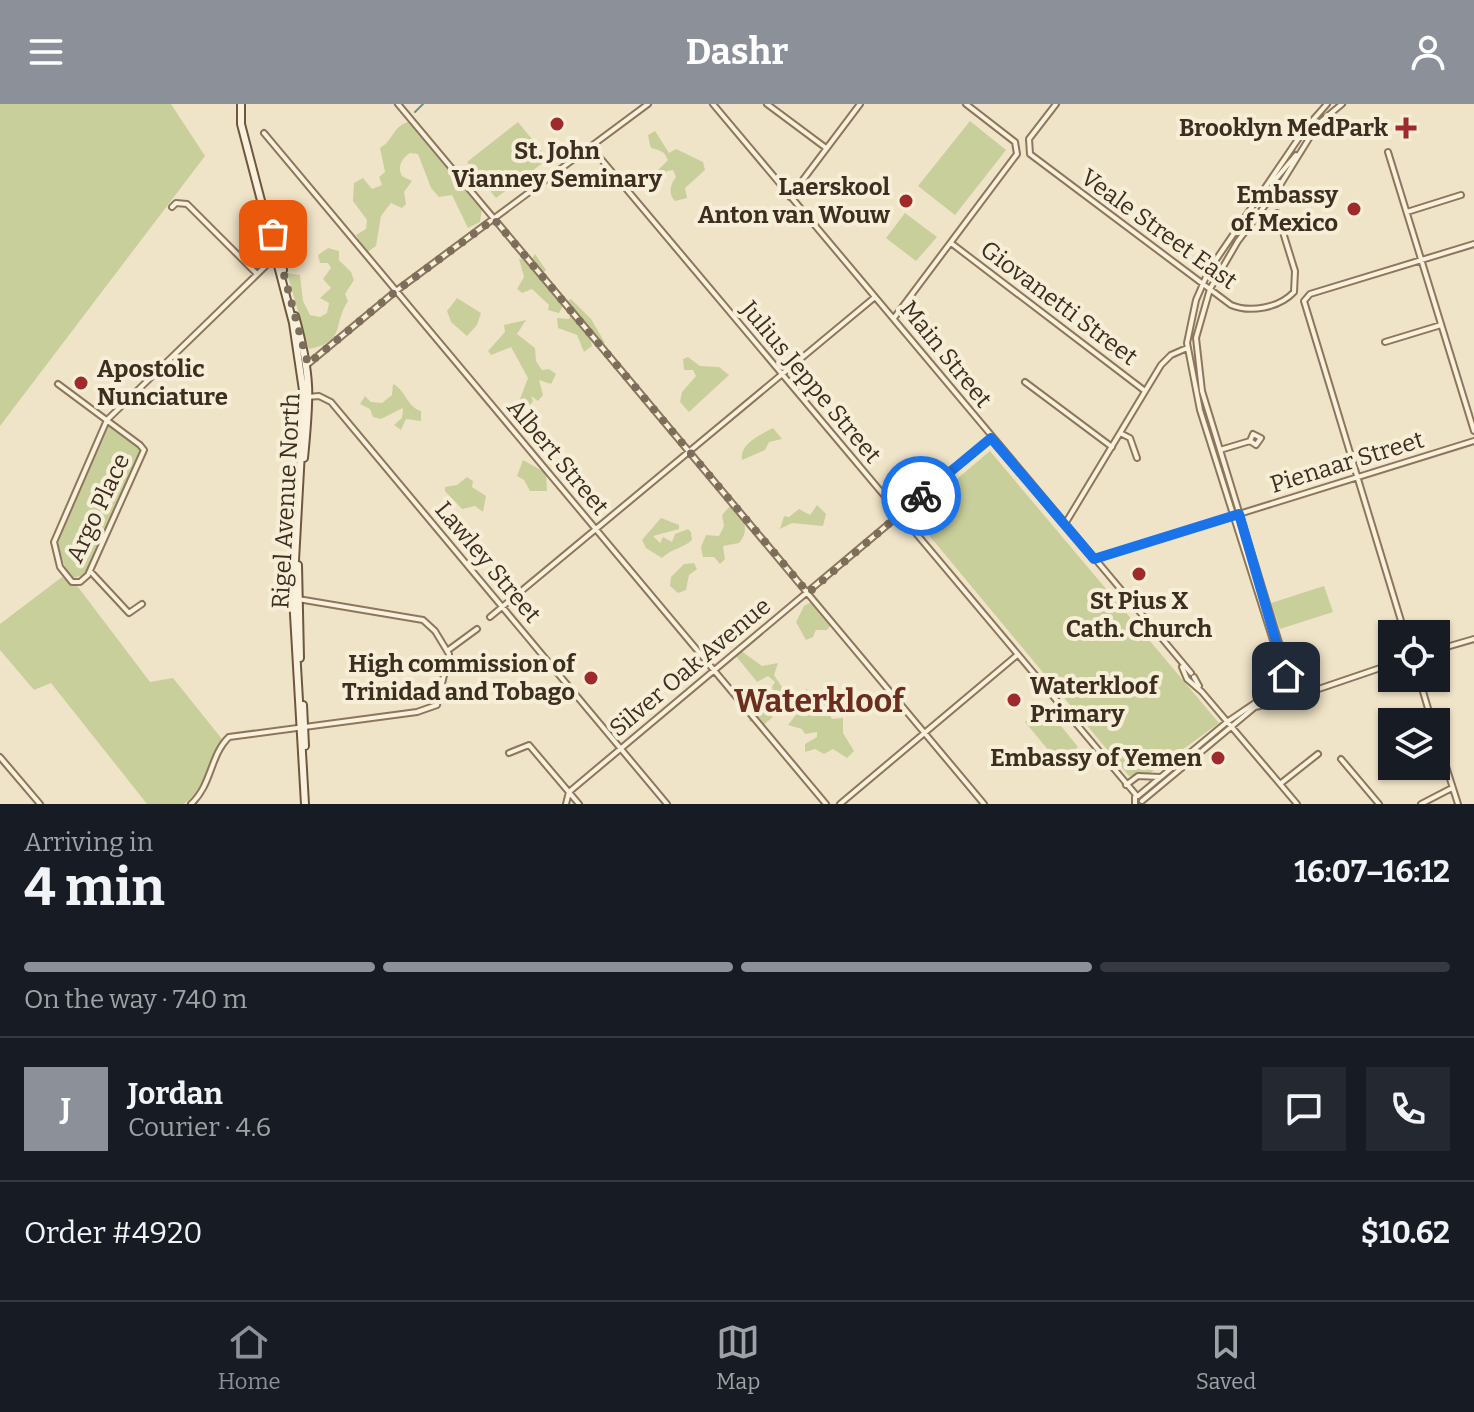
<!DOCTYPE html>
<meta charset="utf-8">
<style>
body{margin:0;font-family:Bitter,serif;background:#242831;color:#f1f3f6;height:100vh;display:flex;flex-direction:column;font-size:30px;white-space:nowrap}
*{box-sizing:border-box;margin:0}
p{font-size:26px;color:#9ea1a6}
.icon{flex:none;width:44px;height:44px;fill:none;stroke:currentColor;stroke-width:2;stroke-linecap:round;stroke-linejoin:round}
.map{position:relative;height:700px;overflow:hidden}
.drawer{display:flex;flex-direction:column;background:#171b24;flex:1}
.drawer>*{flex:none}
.tools{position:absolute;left:1378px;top:516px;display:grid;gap:16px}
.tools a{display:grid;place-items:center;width:72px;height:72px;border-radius:0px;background:#171b24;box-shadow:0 2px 6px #0004;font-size:40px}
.pin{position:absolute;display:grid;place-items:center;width:68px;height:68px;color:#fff;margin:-34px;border-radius:16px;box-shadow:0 4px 12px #0006}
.courier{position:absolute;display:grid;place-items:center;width:80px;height:80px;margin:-40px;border:6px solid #1a73e8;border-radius:50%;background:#fff;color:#222;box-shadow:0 2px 10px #0007}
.overview em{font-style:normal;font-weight:700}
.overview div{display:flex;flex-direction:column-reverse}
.overview{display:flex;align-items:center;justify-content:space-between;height:136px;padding:0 24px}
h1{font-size:52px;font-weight:700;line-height:60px}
.bar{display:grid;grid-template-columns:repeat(4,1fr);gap:12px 8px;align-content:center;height:96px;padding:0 24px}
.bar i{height:10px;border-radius:6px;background:#363941}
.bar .selected{background:#8c9099}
.bar p{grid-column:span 4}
.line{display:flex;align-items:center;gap:20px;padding:0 24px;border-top:2px solid #363941}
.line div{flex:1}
.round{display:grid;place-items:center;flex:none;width:84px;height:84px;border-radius:0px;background:#242831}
header{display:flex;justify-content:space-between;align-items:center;height:104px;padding:0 24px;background:#8c9099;color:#fff;font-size:36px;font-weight:700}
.dock{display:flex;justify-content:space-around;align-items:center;height:112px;border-top:2px solid #363941;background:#171b24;font-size:22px;color:#9ea1a6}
.dock a{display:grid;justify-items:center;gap:4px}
.dock .selected{color:#8c9099}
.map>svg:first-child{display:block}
</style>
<header><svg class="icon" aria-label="menu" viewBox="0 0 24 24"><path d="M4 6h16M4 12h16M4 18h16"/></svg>Dashr<svg class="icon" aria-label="person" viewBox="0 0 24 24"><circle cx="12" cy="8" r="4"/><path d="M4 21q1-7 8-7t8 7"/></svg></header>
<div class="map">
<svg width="1474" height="700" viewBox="0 0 1474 700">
<rect width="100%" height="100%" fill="#f0e4c8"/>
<!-- green -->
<path fill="#c9cf9b" d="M0,0H171L205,52L0,322Z
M970,17L1006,46L955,111L918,82Z
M408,18L482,105L480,118L468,124L452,91L439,93L431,84L418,50L410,49C402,54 397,63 402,72L412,77L404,88L406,100L402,104L391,99L381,112L376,142L366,149L356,131L366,125L367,116L353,97L354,79L363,74L372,85L382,81L379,73L385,68L380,44C393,37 392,23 408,18Z
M518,18L548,55L496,94L467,58Z
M655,27L669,49L676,45L703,58L705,66L685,84L687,94L675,97C668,91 670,80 676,73L673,66L667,67L662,76H656L657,67L668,56L664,49C649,40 652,51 648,31Z
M905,109L937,133L916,157L886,134Z
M328,144L339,147V156L351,168L354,176L345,190L348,197C332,221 347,237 309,245L287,169L300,171L303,197L310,211L320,213L327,209L329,199L320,194L331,184L323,175L331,164L328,159H320L318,151Z
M535,150L546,166L542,170C546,183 556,190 563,202L559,209L548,206L549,201L532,185L522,189L517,185L524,173L519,155L531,156Z
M457,194L481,209L477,221L467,232L451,218L447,207Z
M571,195L591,215L605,239L600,240L589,228L592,242L584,248L577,231L558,224L557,214L569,215L572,207L568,197Z
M526,216L517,230L535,244L536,257L542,266L549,265L556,270L551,280L539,276L543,291L538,297L531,292L533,297L529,303L520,295L528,274L511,243L491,251L488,247L505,228L504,221Z
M688,253L700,262L719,263L729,271L689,308L680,298L682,288L696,272L693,266H684L683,255Z
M393,280C405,285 407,303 421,307V317L406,315L401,326L394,321L402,314L403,304L381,315L373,313L370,305L360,300L365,292L371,298L382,299L392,291Z
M108,321L139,344L140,350L84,471L73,474L67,469L57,438Z
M773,324L782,335L769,338L765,346L742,356C739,340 760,331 773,324Z
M990,347L1219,619L1149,670L1129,672L913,412Z
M523,356L546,369L547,387H530L524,376L517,372Z
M467,373L473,377L472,383L486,392L483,408L475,402L462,405L445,387V383L457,381Z
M817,401L826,410L823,422L792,419L780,425L784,412L789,413L799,405L810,411Z
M730,402C742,413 752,423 739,439L723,442L725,455L720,460L714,453H703L701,443L706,431L719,432L724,422L722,411Z
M661,414L679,421V425L653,432L660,439L663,433L672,438L675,430L688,425L691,428L692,436C682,445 672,444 662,454L646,444L642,436Z
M694,459L697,465L689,471L686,486L678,489L670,482L671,473L684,460Z
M62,473L78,483L150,578L173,574L222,635L203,684L184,700H147L51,579L34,586L0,546V520Z
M1324,482L1333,508L1280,525L1271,499Z
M813,497L831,521L827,526H816L813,533L806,536L796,518L804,502Z
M740,546L762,562L778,559L774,571L786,589H793L792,596L775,599L772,614L763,621L749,617L753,607L743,594L749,593L761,602L766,594L774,592L772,583L775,578L768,572L757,578L736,552Z
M806,584L815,596L823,598L832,615L843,614V629L854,647L847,654L833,645L824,650L815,645L805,648V640L817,633V628L805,630L802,625L788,621L806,598Z
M1045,602L1078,643L1059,659L1025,618Z"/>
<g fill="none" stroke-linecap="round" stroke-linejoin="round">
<!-- stream -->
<path stroke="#6f938a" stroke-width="2" d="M415,8L423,0"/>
<!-- street casing -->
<g stroke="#8d765c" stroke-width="8">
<path id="street" d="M398,0L984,700
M713,0L1191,569
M767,0L826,44
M1056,0L1029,35L1030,50L1231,201C1250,209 1279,204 1294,188L1295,167L1277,109
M264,29L826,700
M591,43L1137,692
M1388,48L1474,327
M1274,77L1296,51
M790,93L860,0
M172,103L176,99L187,100L256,169
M1407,108L1461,91
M951,139L1145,287
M894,214L1017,50L1015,38L966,0
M1385,238L1441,221
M308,260L396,187L648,0
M1025,278L1112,343
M58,280L140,341L144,346L88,471L80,478H72L60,463L54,438L107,316L277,151
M307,293L319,292L331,298L667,700
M1120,329L1130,334L1137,354
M1220,346L1250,337L1256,341L1261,334L1253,330L1250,337
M1065,420L1161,261L1171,251L1187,244
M1094,455L1474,337
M90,467L129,509L142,500
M490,513L875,193
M1405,530L1304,197L1310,190L1474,140
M1436,546L1474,535
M447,547L477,525
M1182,563L1187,575L1202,588L1297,700
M1194,573L1199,582
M1419,574L1432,618
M1276 587a9 9 0 1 1 18 0a9 9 0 1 1-18 0Z
M1292,581L1202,287L1196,234L1210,185L1238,137L1279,83L1318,20L1342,0
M1278,582L1280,566L1276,546L1200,306L1187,239L1196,196L1209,166L1305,25L1327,0
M1292,594L1392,560
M1436,631L1458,700
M509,649L529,641L579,700
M0,653L40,700
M1341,655L1379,700
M1280,680L1318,650
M1126,681L1138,672L1160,673
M1138,692L1227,618L1277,584
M1135,693V700
M1142,697L1255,603L1284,597
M191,700C212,681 210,651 229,633L417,608L437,601L449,550L435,527L423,516L298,495
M566,700L569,688L991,334
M840,700L1016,552
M1421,700L1452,684"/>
</g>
<!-- secondary casing -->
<g stroke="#6f573f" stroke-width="10">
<path id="secondary" d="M241,0V20L293,219L304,293L293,493L305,700
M277,142L283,166
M295,212C312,273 310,293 304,354
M298,461L300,554
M303,601L305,642"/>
</g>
<!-- street -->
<use href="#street" stroke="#faf1dc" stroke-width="4"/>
<!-- secondary -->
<use href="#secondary" stroke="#faf1dc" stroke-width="6"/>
</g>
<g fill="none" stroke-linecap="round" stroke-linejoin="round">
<!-- done -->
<path stroke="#7c6e5b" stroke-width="8" stroke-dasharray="0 14.4" d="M273,130L308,260L396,187L494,115L808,489L921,392"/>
<!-- route -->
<path stroke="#1a73e8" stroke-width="10" d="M921,392L991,334L1094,455L1239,410L1286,572"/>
</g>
<!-- markers -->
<g fill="#9e2a2b" stroke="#f7eed8" stroke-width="3">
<circle cx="557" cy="20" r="8"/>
<path d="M1402 12h8v8h8v8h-8v8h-8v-8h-8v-8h8z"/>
<circle cx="906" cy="97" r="8"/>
<circle cx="1354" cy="105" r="8"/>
<circle cx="81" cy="279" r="8"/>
<circle cx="1139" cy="470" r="8"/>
<circle cx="591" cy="574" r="8"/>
<circle cx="1014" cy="596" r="8"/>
<circle cx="1218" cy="654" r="8"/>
</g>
<g text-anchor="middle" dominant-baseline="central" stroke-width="8" stroke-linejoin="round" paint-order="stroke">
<!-- poi labels -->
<g font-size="24" font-weight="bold" fill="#3d2e20" stroke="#f7eed8" text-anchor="end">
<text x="1388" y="24">Brooklyn MedPark</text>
<text x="557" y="47" text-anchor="middle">St. John<tspan x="557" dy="28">Vianney Seminary</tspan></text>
<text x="890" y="83">Laerskool<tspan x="890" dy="28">Anton van Wouw</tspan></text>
<text x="1338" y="91">Embassy<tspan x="1338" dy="28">of Mexico</tspan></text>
<text x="97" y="265" text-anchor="start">Apostolic<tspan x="97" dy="28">Nunciature</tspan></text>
<text x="1139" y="497" text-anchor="middle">St Pius X<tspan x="1139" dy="28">Cath. Church</tspan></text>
<text x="575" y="560">High commission of<tspan x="575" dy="28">Trinidad and Tobago</tspan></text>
<text x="1030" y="582" text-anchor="start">Waterkloof<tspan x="1030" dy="28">Primary</tspan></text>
<text x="1202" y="654">Embassy of Yemen</text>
</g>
<!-- street labels -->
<g font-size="24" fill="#3d2e20" stroke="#f7eed8">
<text transform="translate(1159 125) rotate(36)">Veale Street East</text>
<text transform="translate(1059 199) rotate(37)">Giovanetti Street</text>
<text transform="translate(946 250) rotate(51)">Main Street</text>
<text transform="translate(811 278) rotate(50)">Julius Jeppe Street</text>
<text transform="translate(558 353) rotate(50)">Albert Street</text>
<text transform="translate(1347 358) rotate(-17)">Pienaar Street</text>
<text transform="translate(286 397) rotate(-87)">Rigel Avenue North</text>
<text transform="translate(98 404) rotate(-65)">Argo Place</text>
<text transform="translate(488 458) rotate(50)">Lawley Street</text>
<text transform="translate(690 563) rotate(-40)">Silver Oak Avenue</text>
</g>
<!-- district labels -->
<g font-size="32" font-weight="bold" fill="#6b2e1e" stroke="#f7eed8">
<text x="819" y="597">Waterkloof</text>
</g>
</g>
</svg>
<div class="tools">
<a><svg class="icon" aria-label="locate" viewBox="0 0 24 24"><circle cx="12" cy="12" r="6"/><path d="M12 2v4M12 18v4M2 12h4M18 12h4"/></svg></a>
<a><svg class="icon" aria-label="layers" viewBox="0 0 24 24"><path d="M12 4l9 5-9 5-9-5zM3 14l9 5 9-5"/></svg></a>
</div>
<div class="pin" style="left:273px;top:130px;background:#ea580c"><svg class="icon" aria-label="bag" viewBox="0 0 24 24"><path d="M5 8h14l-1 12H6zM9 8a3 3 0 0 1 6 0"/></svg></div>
<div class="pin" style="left:1286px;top:572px;background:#1f2937"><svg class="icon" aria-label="home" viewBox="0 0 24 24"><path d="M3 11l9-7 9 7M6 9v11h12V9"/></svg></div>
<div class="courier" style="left:921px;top:392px"><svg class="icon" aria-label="bike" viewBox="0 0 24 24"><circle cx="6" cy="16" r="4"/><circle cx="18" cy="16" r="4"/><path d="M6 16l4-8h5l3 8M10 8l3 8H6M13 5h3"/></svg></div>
</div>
<section class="drawer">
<div class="overview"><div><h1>4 min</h1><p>Arriving in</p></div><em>16:07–16:12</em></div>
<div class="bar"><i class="selected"></i><i class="selected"></i><i class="selected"></i><i></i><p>On the way · 740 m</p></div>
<div class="line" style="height:144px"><b class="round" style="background:#8c9099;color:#fff">J</b><div><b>Jordan</b><p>Courier · 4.6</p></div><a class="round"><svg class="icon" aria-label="chat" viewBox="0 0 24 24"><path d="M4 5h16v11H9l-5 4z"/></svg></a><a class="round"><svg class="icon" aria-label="phone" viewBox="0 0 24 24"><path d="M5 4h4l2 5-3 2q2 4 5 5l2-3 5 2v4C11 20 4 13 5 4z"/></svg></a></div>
<div class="line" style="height:104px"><div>Order #4920</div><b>$10.62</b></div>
</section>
<nav class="dock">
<a class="selected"><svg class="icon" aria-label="home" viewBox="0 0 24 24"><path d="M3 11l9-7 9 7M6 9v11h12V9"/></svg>Home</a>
<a><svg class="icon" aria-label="map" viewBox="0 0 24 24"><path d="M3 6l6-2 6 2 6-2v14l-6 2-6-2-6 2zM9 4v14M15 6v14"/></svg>Map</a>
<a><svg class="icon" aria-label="saved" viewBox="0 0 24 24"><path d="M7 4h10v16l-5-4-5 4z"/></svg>Saved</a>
</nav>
